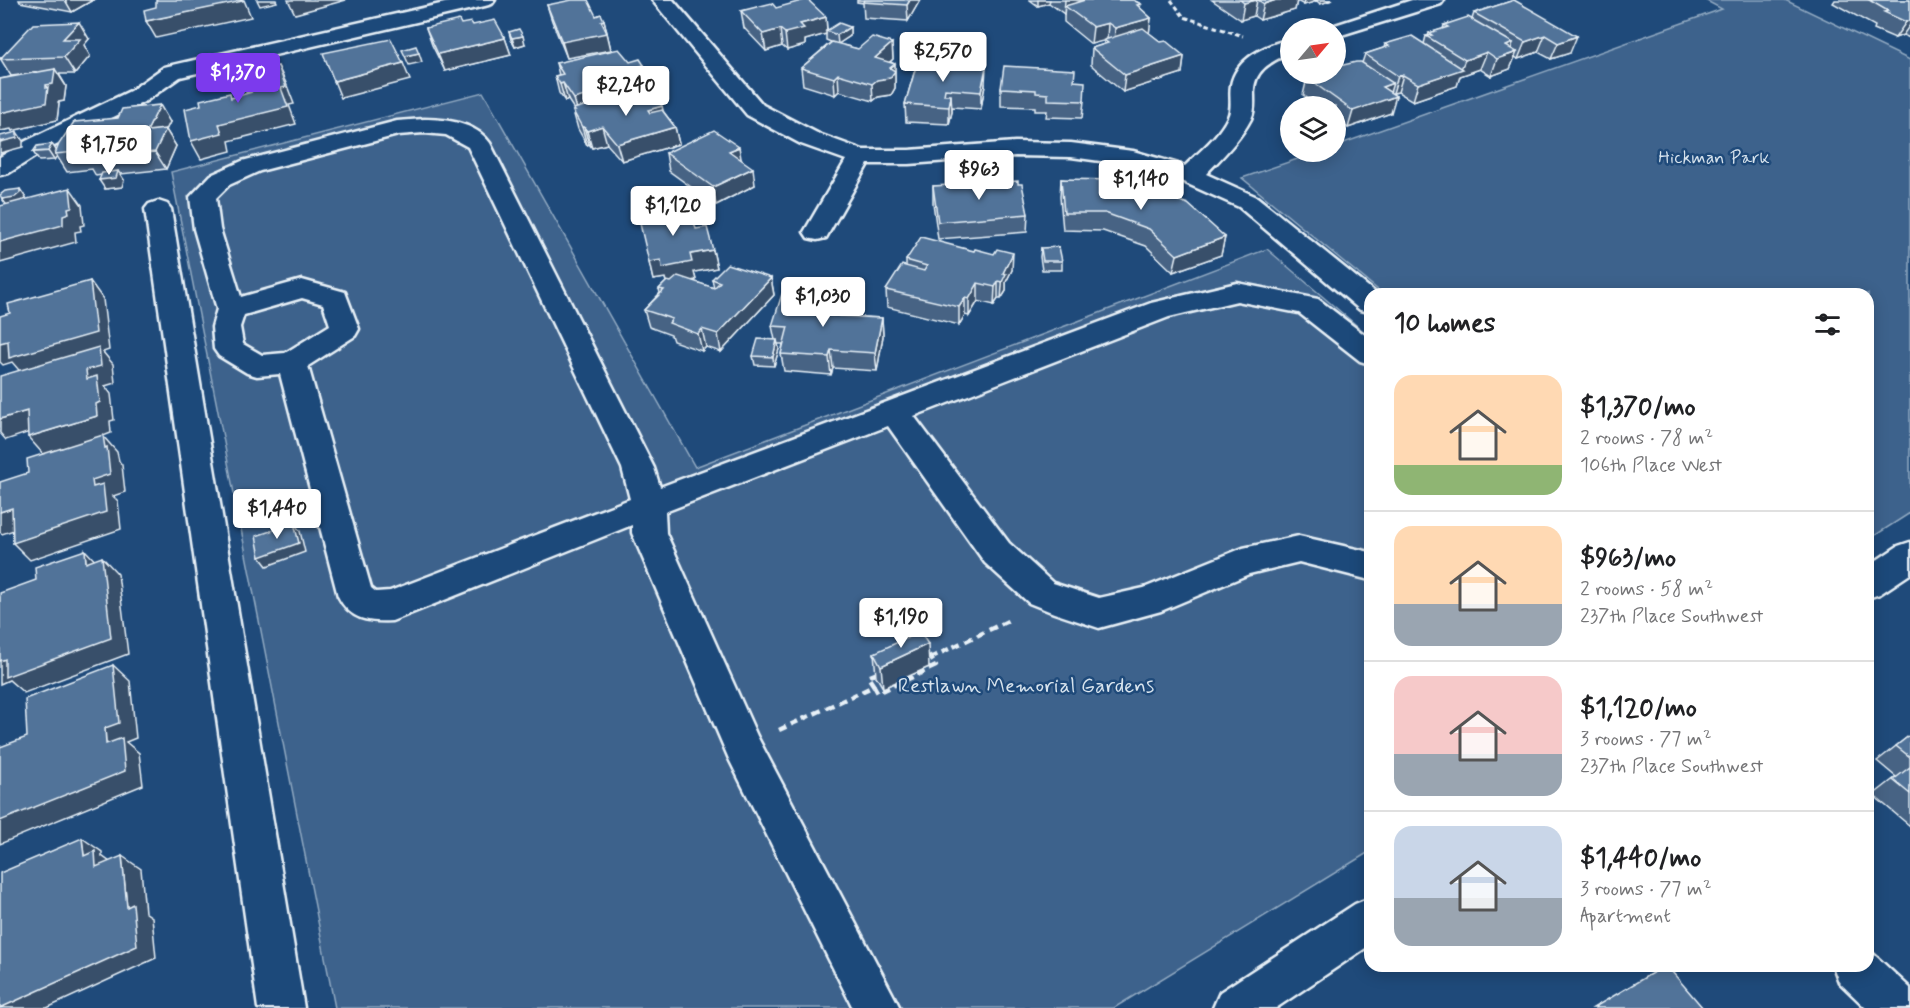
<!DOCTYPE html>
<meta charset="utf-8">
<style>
:root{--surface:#fff;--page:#f6f6f6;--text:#202124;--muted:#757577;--line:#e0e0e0;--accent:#7c3aed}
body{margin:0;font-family:Mynerve,sans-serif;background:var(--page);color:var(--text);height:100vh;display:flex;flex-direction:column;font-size:22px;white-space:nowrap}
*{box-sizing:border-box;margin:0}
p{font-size:20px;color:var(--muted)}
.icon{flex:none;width:33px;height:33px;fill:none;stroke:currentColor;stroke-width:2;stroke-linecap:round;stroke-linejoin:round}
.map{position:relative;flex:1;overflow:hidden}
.details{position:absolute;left:1364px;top:288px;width:510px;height:684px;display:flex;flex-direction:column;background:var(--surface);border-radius:18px;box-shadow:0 3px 15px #0003}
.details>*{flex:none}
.needle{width:39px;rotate:61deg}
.tools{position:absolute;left:1280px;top:18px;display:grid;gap:12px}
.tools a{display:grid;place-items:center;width:66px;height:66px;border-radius:50%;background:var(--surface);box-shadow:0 3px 15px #0003;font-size:30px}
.price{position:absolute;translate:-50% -51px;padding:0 14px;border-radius:6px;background:#fff;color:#222;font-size:20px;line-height:39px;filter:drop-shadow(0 2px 3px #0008)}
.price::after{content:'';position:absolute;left:50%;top:36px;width:18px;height:14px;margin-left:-9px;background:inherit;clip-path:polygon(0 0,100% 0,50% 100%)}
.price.selected{background:var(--accent);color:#fff}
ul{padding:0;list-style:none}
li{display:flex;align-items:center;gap:18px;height:150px;padding:0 30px}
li+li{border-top:2px solid var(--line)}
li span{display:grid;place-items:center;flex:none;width:168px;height:120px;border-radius:18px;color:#555}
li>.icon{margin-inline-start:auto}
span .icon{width:72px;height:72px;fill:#fffc;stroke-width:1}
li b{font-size:26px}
h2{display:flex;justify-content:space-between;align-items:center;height:72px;padding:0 30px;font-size:26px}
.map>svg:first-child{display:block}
.green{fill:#3c628c;stroke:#92aac2;stroke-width:1.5}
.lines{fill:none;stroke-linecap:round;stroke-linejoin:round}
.minor-casing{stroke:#e8f1f8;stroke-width:5}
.path-far1{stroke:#e8f1f8;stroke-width:3;stroke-dasharray:4.5 3;stroke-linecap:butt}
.path{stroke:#e8f1f8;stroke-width:4.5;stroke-dasharray:8 5;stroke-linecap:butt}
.minor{fill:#1f4a7a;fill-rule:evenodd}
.wall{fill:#466384;stroke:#e8f1f8;stroke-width:1.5}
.shaded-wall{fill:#39506b;stroke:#e8f1f8;stroke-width:1.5}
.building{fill:#517399;stroke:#e8f1f8;stroke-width:1.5}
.labels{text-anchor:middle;stroke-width:5;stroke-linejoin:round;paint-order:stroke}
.far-park-label{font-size:18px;fill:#d7e3ed;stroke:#1f4a7a}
.park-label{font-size:21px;fill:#d7e3ed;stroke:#1f4a7a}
</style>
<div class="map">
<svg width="1910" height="1008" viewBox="0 0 1910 1008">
<rect width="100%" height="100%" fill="#1f4a7a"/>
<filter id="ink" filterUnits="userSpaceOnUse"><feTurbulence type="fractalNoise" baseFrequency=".0167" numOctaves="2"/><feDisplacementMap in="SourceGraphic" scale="12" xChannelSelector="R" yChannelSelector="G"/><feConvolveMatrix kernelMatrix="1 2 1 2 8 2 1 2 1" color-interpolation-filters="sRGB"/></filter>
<g filter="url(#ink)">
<g class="green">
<path d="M1705,0H1785L1910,60V513L1868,540V294H1383L1242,178L1318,152H1335V146L1722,9Z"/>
<path d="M483,92L695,467L1267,249L1369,336V852L1114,1008H335L171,172Z"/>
</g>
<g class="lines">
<g class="minor-casing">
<g id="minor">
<path d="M458,0H495L492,4L485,6L180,77L146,101L44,151L9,173L0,175V157L26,141L130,91L164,67Z"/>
<path d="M652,0H673L763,105L819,134L863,150H909L1015,142L1071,143L1133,151L1185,166C1199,152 1219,136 1228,117C1233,107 1229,96 1231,85C1236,58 1266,45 1290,39V53C1270,62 1252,71 1254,96C1254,104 1255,111 1251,119C1240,140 1222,157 1206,174L1257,197L1377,294H1370V312L1360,310L1239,207L1181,181L1130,165L1071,157L1015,156L909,164H868L826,238L817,240L808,238L804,232L846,160L801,144L747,115Z"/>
<path d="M1412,0H1444L1441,4L1335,37V28H1326Z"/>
<path d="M424,119C446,119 476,123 490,143L654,468L660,487L1151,303L1237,283L1318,299L1370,339V364L1360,361L1299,313L1237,301L1169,317L914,416L1009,543L1053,583L1099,598L1144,588L1243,548L1299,536L1370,552V580L1299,562L1249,574L1161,611L1099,628L1054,613L1029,603L985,563L888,426L665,512L666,533L757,736L900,1008H853L729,759L632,533V525L392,621C368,622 350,620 338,596L280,374L257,376L247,373L219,356L214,349L212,327L217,309L194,229L190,197L211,175L242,161L397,121ZM424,133L446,135L468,147L622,468L630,499L390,591L376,592L371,588L308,366L355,336L359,329L345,292L302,280L241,297L220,229L216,198L229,185L260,171L398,135ZM302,298L323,304L330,325L285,353L262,355L243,344L240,327L244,315Z"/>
<path d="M158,201L167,204L171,209L304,1008H258L145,209L149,204Z"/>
<path d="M1910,542V574L1880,594L1868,598V566L1898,546Z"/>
<path d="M1370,898V945L1276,1008H1213L1220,992L1355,904Z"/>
<path d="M1868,949L1910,988V1008H1866L1839,982L1833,966H1868Z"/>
</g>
</g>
<path class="path-far1" d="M1171,0L1184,17L1243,36"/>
<g class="path">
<path d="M930,658L1012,619"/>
<path d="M874,686L868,677L880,672"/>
<path d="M779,730L874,686L878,693L936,666L927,652"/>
</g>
<use href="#minor" class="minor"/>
</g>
<g class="wall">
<path d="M19,0H93L72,12L20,2Z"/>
<path d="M857,0H920L908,21L864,18L863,3L857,2Z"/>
<path d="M1030,0H1133L1141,4L1140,8L1151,18L1149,33L1161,42L1184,56L1182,73L1123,92L1091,65L1092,48L1104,44V40L1091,44L1064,22V14L1049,3L1038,6Z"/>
<path d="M1212,0H1332L1320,4L1317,1L1304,5L1297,1L1295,10L1260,20L1254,16L1241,20Z"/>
<path d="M1514,0L1570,53L1551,59L1538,52L1518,59L1515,57L1510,69L1491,76L1480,69L1460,76L1457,86L1413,101L1398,92L1393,93L1391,113L1348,128L1335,118V106H1319L1303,95L1307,78L1314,76L1315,74H1335L1362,63L1365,54L1384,48L1385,44H1424L1426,36H1428L1429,33L1443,29L1444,25L1472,19L1474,13Z"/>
<path d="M1835,0H1910V38L1903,35L1895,38L1874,29L1875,26L1833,3Z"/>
<path d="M547,5L596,16L604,20L611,50L567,58L552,21Z"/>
<path d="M776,8L826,17L827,30L850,27V36L838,44L858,49L892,43L893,59L890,62L895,64V88L891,95L878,97L873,101L839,91L835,95L803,85L801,68L831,42L826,40V34L805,40V45L787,50L782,46L766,51L744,28L741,11Z"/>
<path d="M461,24L473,25L505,38L511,55L445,71L432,45L426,28Z"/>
<path d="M509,32L525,44L515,47L511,40Z"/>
<path d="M89,39L84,45L90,56L75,74H59L66,86L64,101L58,102L59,104L57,120L12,131L11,129L0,131V79L20,75L11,76L0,58Z"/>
<path d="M630,62L644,65L650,91L663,111L675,127L679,144L622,161L607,144L592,148L589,144L587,145L578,129L573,111L574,109L568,100L565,101L559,93L555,76L559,75L556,63Z"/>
<path d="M917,63L985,84L981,109L952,107V112L949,124L906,122L905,104Z"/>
<path d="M1074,81L1084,101L1082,118L1046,117L1047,111H1035V107L1001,106V88Z"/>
<path d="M170,122L166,130L176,146L166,169L120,174L124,180L122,187L105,189L101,175L96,176L92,169L67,172L57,156L54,160L39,161L33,152L56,151Z"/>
<path d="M666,153L741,159L755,185L716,205L669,171Z"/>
<path d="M1061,179L1164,196L1225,237L1221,255L1173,272L1146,246L1103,231L1063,230L1060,197Z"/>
<path d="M1018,184L1028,214L1027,232L938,239L933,203V186Z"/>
<path d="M696,229L713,250L717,268L694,272L696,280L692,281L714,288L712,279L771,278L774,295L721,352L706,347L702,351L673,341L671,335L649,327L644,310L660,293L659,289L666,282L665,278L653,280L649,262Z"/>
<path d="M1041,248L1062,261V270H1042L1040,257Z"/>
<path d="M906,260L1012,270L1006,282V291L1001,299H998L994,305L978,301L969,316L965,315L959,325L887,307L886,290L906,266Z"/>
<path d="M823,297L824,307L841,308V316L882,318L883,336L877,371L833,368L831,375L784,371L781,354L783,344H778L779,349L774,366L755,365L753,356L775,340L772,326Z"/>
<path d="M874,653L929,667L883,688L876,676Z"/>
<path d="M1910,735V826L1873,795L1896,777L1877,761Z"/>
</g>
<g class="shaded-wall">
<path d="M65,0H93L72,12Z"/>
<path d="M243,0H244L251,17L156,38L146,21Z"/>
<path d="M257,0H276L277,2L260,6Z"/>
<path d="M288,0H346L295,14Z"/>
<path d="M910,0H920L908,21L907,5Z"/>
<path d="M1038,0H1050L1049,3L1038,6Z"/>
<path d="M1065,0H1111L1065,6L1064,15Z"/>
<path d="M1257,0L1254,16L1241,20L1244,3Z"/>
<path d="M1276,0H1297L1295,10L1260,20L1264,4Z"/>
<path d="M1305,0H1317V1L1304,5Z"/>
<path d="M1321,0H1332L1320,4Z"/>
<path d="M826,17L827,31H826V34L805,40V45L787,50L785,33L800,24Z"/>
<path d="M1151,18L1149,35L1114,45L1115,28Z"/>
<path d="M604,20L611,50L567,58L562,42L601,21Z"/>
<path d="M1910,20V25L1903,35L1895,38L1906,22Z"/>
<path d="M79,22L89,39L84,45L90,56L75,74L64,57L63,39Z"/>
<path d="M1108,23L1107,40L1091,44L1093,27Z"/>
<path d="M850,27V36L838,44L837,35Z"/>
<path d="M780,29L782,46L766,51L763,34Z"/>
<path d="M1545,35L1538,52L1518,59L1525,42Z"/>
<path d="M523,36L525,44L515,47L512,38Z"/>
<path d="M1577,36L1570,53L1551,59L1558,43Z"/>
<path d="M505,38L511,55L445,71L438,54Z"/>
<path d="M892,43L893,59L875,75V58Z"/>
<path d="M1513,43L1509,55L1517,52L1510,69L1491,76L1497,59L1506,46Z"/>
<path d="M1487,52L1480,69L1460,76L1457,86L1413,101L1418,84L1461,69L1465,60Z"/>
<path d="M419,53L422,62L409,65L405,56Z"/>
<path d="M1184,56L1182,73L1123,92L1125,75Z"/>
<path d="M403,63L410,80L341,98L334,81Z"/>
<path d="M895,64V88L891,95L878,97L873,101L872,84Z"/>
<path d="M644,65L651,96L579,116L574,99L638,67Z"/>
<path d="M278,66L286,83L294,104L289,105L296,124L229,141L231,151L201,159L191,141L281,88Z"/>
<path d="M986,67L985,84L981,109V92Z"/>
<path d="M55,69L66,86L64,101L58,102L59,104L57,120L12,131L11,129L0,131V111L46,88V85Z"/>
<path d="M838,74L839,91L835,95L834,78Z"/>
<path d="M1403,75L1398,92L1393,93L1398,76Z"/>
<path d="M563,83L568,100L565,101L560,84Z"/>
<path d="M1393,83L1388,99L1396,96L1391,113L1348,128L1353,111L1382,87Z"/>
<path d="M951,95L952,112L949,124V107Z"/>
<path d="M160,105L170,122L166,130L176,146L166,169L155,152L147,131Z"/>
<path d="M662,106L666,123L652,127L648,110Z"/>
<path d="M602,126L607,144L592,148L587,131Z"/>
<path d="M582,127H584L589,144L587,145Z"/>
<path d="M675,127L679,144L622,161L617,144Z"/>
<path d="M17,132L23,141V147L0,153V142Z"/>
<path d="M52,144L58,153L55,154L57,156L54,160L48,151Z"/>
<path d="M739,147L742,164L729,151Z"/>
<path d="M753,168L755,185L716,205L713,187Z"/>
<path d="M118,171L124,180L122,187L105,189L99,180Z"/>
<path d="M70,188L82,205L84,225L80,226L81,231L75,232L76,242L0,263V242L63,215L68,208Z"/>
<path d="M20,189L26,198V202L9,208L2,199Z"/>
<path d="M1225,237L1221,255L1173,272L1177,255Z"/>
<path d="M713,250L717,268L694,272L696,280L667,285L665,278L653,280L649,262Z"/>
<path d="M1013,253L1012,270L1006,282V291L1001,299L1003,273Z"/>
<path d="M771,278L774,295L721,352L718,334Z"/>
<path d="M90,281L103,299L109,350L103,352L113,364L115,383L105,386L111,394L114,420L110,421L111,433L103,436L117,452L119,461L122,465L125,492L113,496L118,501L121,529L30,560L13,543L44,455L28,437L97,416L24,376L12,362L3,365L0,362V343Z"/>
<path d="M998,281V299L994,305L995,287Z"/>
<path d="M978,283V301L969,316V299Z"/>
<path d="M965,298V315L959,325V307Z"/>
<path d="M882,318L883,336L877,371L875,353Z"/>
<path d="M702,329L706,347L702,351L698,334Z"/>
<path d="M777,340L779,349L774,366L773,357Z"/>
<path d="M831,350L833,368L831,375L829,357Z"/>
<path d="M27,411L42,428L6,440L0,433V419Z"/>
<path d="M12,508L29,525L2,534L0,532V512Z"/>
<path d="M294,523L300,531L305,552L267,566L260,557Z"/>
<path d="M85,550L101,567L86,563Z"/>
<path d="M102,557L118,574L128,654L24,693L9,680L0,684V661Z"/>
<path d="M928,644L929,667L883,688L881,666Z"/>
<path d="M113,665L130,681L136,738L126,742L139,753L143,785L0,844V821L106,744L105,728Z"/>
<path d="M82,838L102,852V856L114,865L96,867L84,856Z"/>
<path d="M122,856L141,869L145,912L152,917L156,958L47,1008H0L127,907Z"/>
</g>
<g class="building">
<path d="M156,0H243V1L146,21L144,10L156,7Z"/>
<path d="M572,0H588L596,16L601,14L604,20L601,21L607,33L562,42L547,5Z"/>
<path d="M805,0H808L826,17L800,24L804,28L785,33L780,29L763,34L741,11L772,3L776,8Z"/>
<path d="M864,0H910L907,5L863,2Z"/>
<path d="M1085,0H1133L1141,4L1137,5L1151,18L1115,28L1108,23L1093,27L1065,6Z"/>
<path d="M1240,0H1256L1244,3Z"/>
<path d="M1258,0H1276L1264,4Z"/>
<path d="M1514,0L1577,36L1558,43L1545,35L1525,42L1474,13Z"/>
<path d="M1869,0H1910V20L1906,22L1884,12L1888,11Z"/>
<path d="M1468,17L1513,43L1506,46L1517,52L1497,59L1487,52L1465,60L1426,36L1432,35L1429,33L1448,27L1444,25Z"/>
<path d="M459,20L461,24L471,22L473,25L495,20L505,38L438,54L426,28Z"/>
<path d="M79,22L63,39H80L64,57L0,59L33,24Z"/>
<path d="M839,23L850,27L837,35L826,31Z"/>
<path d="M1143,28L1161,42L1166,41L1184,56L1125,75L1092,48L1108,43L1104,40Z"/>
<path d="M519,29L523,36L512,38L509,32Z"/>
<path d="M1412,36L1463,69L1418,84L1403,75L1398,76L1365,54L1389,46L1385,44Z"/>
<path d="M872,37L892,43L875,58L895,64L890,68L895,71L890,78L877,80L872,84L838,74L834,78L801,68L832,42L858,49Z"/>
<path d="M391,39L403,63L334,81L323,53Z"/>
<path d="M416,46L419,53L405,56L402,50Z"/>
<path d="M619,49L630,62L640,59L644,65L638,67L648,79L574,99L563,83L560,84L555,76L563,74L556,63Z"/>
<path d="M1356,62H1361L1393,83L1382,87L1396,96L1353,111L1307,78L1319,74H1318H1335V67Z"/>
<path d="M917,63L986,67L981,92L945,89L944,95H951L949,107L905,104Z"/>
<path d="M278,66L286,87L281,88L288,107L219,124L222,133L191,141L185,109L201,105L200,100L230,93L231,98L252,92H246L241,75Z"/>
<path d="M1004,66L1075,70L1074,81L1085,82L1084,101L1048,100V94L1036,93V90L1001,88Z"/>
<path d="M55,69L53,84L46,85V88L48,87L46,103L0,113V79Z"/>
<path d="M649,89L662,106L648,110L650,113L662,110L675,127L617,144L602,126L587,131L584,127H582L573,111H575L573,109L588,105L606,103Z"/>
<path d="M160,105L147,131L166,129L155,152L85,158L88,151L55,154L59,144L74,122L118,118L122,109Z"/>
<path d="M714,130L739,147L729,151L753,168L713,187L666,153Z"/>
<path d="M17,132V138L0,142V136Z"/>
<path d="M52,144L48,151L33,152L37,146Z"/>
<path d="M118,171L116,178L99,180L102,173Z"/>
<path d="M1061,179L1116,180L1164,193L1162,195L1188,204L1225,237L1177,255L1149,229L1105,213H1064Z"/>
<path d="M1018,181V184H1022L1028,214L938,222L933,186Z"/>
<path d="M70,188L72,207L68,208L69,213L63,215V225L0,242V206Z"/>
<path d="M20,189V193L15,197L2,199L0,195L5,191Z"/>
<path d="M689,206L696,229L707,227L713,250L690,254L692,262L662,268L661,260L649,262L638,215Z"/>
<path d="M921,237L974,251L975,249L994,254L997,249L1013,253L1003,273L1006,274L1002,282L998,281L995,287L978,283L969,299L965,298L959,307L886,290L902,265L924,271L927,266L906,260Z"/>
<path d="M1059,247L1062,261H1043L1041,248Z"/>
<path d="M727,264L771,278L718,334L702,329L698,334L669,323L672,319L644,310L664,290L659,289L667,281L671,282L678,276L714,288L720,282L712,279Z"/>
<path d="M90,281L96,333L9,358L8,341L0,343V316L10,313L8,304Z"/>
<path d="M782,294L823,297L820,306L841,308L839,316L882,318L875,353L831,350L829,357L781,354L788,327L772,326Z"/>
<path d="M758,339L777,340L773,357L753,356Z"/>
<path d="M99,347L101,366L86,370L87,379L97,376L100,402L96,404L97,416L28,437L27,411L0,419V376Z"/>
<path d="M103,435L105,448L107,447L110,474L92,480L93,487L103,484L106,512L13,543L12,508L0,512V482L28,473L27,459Z"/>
<path d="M294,523L299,543L260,557L256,536Z"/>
<path d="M85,550L86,563L102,557L111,638L5,677V659L0,661V593L36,580L35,567Z"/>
<path d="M920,632L928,644L881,666L874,653Z"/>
<path d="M113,665L119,723L105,728L106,744L122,738L125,771L0,821V747L27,737L25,699Z"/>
<path d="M1910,735V757L1896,746Z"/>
<path d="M1910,767V794L1893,780Z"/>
<path d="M82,838L84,856L95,851L96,867L122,856L127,907L133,904L137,946L0,1008V873Z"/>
<path d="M1664,966H1667L1703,1008H1593Z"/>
</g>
</g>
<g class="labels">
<g class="far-park-label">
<text x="1714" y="163">Hickman Park</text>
</g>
<g class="park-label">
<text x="1026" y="692">Restlawn Memorial Gardens</text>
</g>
</g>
</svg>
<div class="tools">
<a><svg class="needle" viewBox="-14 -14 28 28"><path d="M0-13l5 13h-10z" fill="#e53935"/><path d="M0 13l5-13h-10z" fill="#757577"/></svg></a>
<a><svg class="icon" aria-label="layers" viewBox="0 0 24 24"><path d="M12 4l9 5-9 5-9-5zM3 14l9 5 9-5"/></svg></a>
</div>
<b class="price" style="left:943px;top:83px">$2,570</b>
<b class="price selected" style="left:238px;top:104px">$1,370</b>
<b class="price" style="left:626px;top:117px">$2,240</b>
<b class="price" style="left:109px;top:176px">$1,750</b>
<b class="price" style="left:979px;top:201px">$963</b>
<b class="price" style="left:1141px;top:211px">$1,140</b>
<b class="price" style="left:673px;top:237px">$1,120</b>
<b class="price" style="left:823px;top:328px">$1,030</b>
<b class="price" style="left:277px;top:540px">$1,440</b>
<b class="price" style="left:901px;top:649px">$1,190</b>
<section class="details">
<h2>10 homes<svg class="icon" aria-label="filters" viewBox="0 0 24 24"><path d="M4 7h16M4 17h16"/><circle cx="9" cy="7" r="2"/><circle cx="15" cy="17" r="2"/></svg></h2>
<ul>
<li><span style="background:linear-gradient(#ffd9b3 75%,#8fb573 0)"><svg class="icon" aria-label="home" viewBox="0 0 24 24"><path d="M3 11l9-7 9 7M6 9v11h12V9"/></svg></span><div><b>$1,370/mo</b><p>2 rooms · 78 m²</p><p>106th Place West</p></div></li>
<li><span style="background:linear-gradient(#ffd9b3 65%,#9aa5b1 0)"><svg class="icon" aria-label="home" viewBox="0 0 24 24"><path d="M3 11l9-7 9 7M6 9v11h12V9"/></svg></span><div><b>$963/mo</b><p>2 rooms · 58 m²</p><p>237th Place Southwest</p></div></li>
<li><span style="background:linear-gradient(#f6c9c9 65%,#9aa5b1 0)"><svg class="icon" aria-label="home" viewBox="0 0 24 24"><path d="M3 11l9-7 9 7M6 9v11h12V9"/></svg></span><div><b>$1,120/mo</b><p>3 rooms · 77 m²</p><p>237th Place Southwest</p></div></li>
<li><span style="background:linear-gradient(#c9d6e8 60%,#9aa5b1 0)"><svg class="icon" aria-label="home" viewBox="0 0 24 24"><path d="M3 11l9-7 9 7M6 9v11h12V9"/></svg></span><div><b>$1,440/mo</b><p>3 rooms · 77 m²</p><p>Apartment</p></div></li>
</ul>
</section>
</div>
